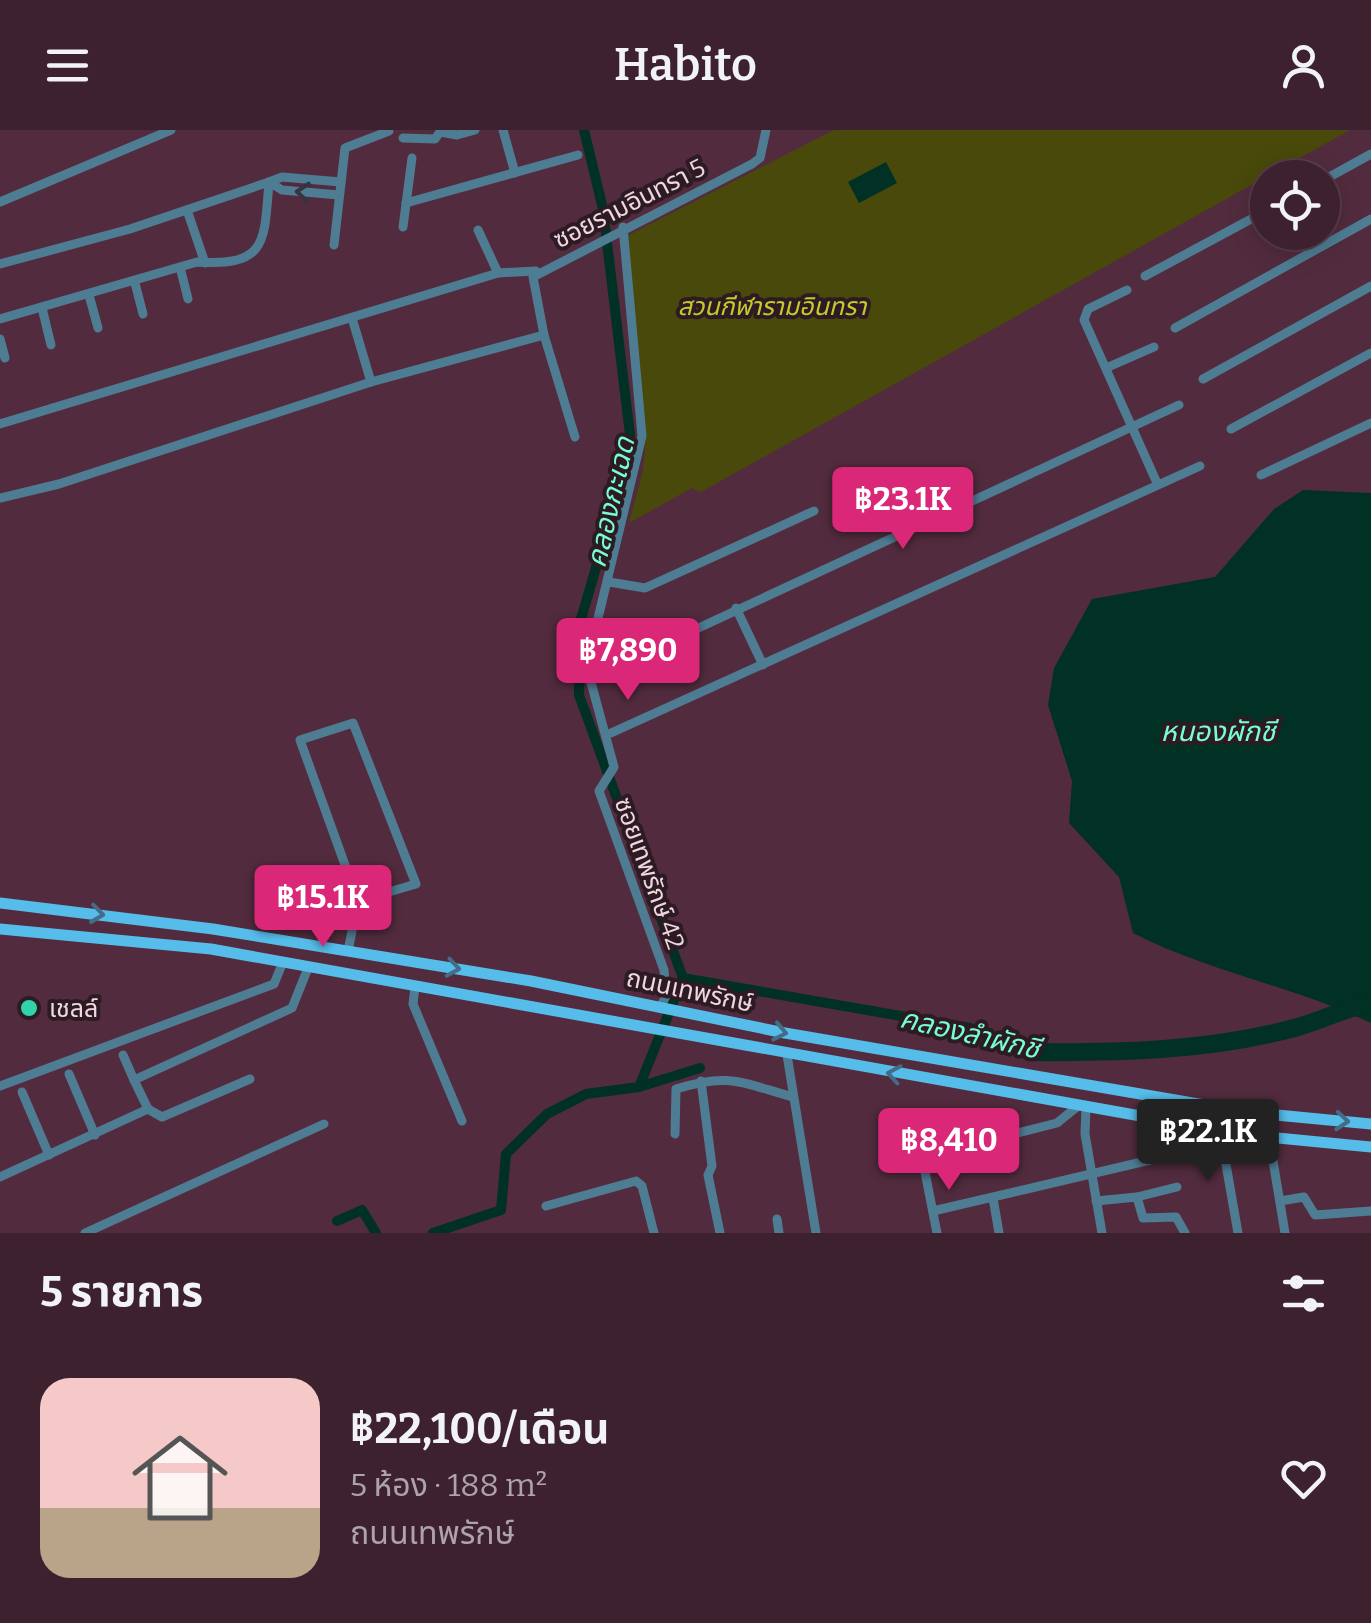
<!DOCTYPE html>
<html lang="th">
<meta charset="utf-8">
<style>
:root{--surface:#3e212e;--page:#492e3a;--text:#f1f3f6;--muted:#ada3aa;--line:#573e4a;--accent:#db2777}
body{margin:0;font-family:Bitter,"Noto Sans Thai",serif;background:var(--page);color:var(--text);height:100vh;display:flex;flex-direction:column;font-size:38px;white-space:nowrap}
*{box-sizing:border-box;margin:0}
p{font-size:32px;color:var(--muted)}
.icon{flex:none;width:55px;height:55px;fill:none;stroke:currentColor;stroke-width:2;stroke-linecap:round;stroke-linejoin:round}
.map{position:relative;height:1103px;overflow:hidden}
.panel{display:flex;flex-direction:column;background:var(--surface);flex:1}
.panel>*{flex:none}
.fabs{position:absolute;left:1250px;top:30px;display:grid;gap:20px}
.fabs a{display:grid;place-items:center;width:90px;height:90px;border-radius:50%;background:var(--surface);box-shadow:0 5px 25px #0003,0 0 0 2px var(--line);font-size:50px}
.price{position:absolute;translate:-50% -85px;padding:0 22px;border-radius:10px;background:var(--accent);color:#fff;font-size:32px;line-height:65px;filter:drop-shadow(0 2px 5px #0008)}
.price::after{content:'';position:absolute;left:50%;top:60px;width:30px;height:22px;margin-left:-15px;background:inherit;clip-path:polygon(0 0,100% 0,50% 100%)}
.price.selected{background:#222;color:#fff}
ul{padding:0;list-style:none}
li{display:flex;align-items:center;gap:30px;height:250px;padding:0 40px}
li span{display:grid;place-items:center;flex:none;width:280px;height:200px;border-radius:30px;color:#555}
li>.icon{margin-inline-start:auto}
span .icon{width:120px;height:120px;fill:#fffc;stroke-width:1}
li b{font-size:42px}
h2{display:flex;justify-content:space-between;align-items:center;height:120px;padding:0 40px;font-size:42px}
header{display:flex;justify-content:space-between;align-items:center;height:130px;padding:0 40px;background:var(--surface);font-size:45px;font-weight:600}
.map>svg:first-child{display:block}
.green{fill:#49490b}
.water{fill:#013125}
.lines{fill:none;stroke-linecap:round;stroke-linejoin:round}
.canal{stroke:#013125;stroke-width:10}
.river{stroke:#013125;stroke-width:18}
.minor{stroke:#4e7d93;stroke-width:9}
.major{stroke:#56bdeb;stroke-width:11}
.oneway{stroke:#35343f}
.oneway2{stroke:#426c87}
.poi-dot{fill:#30d4aa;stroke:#2d1b23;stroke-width:4}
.labels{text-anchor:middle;stroke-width:8;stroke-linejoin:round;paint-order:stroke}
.street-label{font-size:25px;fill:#efd6e0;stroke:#2d1b23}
.park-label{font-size:25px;font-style:italic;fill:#c7c92a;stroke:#2d1b23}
.poi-label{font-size:25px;fill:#efd6e0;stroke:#2d1b23;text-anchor:start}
.water-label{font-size:28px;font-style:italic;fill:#77fdd3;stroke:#2d1b23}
</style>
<header><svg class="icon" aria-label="menu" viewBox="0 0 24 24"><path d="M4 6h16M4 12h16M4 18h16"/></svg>Habito<svg class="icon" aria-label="person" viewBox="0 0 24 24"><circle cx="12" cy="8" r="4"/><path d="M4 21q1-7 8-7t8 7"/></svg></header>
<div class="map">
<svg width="1371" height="1103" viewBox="0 0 1371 1103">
<rect width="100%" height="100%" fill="#522c3e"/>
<path class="green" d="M834,0H1350L701,362L692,358L629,393L643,340L646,306L627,106Z"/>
<g class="water">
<path d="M886,32L897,53L859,73L848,52Z"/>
<path d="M1303,360L1371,363V893C1293,856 1209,842 1133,803L1119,747L1069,693L1072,651L1048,575L1054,538L1092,469L1215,447L1274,379Z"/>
</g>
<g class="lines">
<g class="canal">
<path d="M584,0L603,79L630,305L624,342L581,489L579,565L683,848"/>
<path d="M639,957L683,848L970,898L1029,922"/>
<path d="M337,1091L362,1080L376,1103"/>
<path d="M433,1103L501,1080L506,1024L547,984L586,964L639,957L700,938"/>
</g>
<path class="river" d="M1029,922C1118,923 1210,921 1298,897C1323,890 1345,878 1371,873"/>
<g class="minor">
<path d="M503,0L515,43"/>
<path d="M403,8L435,9L440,2L457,5L475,0"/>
<path d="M1322,51L1371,24"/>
<path d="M269,52L282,60L339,65"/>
<path d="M269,52L282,47L341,52"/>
<path d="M0,72L171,0"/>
<path d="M406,73L578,25"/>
<path d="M187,80L205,133"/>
<path d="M403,97L412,28"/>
<path d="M623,97L642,306L593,509L589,545L614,637L599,661L664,840L666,866L661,876"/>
<path d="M478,100L498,143"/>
<path d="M334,115L345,18L389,1"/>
<path d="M0,134L130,99L269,52C264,111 268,137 197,132L0,189"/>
<path d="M180,137L188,169"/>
<path d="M1145,146L1268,80"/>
<path d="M135,153L143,184"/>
<path d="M1127,160L1088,179L1084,190L1157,353"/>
<path d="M89,165L98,198"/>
<path d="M42,178L51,215"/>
<path d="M352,188L371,252"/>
<path d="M1175,198L1371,89"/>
<path d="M0,209L5,228"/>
<path d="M1106,238L1154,217"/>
<path d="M1203,249L1371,156"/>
<path d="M0,294L498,143L536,141"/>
<path d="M1231,299L1371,223"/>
<path d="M575,307L544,205L533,147L752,34L760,28L766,0"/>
<path d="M1261,345L1371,293"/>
<path d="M0,368L59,354L371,252L544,205"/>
<path d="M609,452L645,458L814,381"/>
<path d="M736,478L763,535"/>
<path d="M589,545L608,540L1179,275"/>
<path d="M611,603L1200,336"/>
<path d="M348,821L358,771L300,610L353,593L416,754L358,771"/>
<path d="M415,857L413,874L462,991"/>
<path d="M123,925L134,950"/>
<path d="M787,925L816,1103"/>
<path d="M69,944L95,1005"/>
<path d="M701,951L712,1036L708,1045L720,1103"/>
<path d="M0,956L274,854L283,832"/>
<path d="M22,962L49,1025"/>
<path d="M1086,977L1085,1004L1102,1103"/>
<path d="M148,979L162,987L250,949"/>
<path d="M921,991L923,1032L937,1103"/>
<path d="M1220,1000L1238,1103"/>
<path d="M675,1004L676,959C730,942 742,953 793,967"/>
<path d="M1269,1007L1285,1103"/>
<path d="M923,1027L1057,993L1078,976"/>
<path d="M0,1047L148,979L134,950L292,878L308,838"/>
<path d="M1137,1067L1177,1057"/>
<path d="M993,1068L999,1103"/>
<path d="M1096,1071L1137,1067L1143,1088L1176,1087L1185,1103"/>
<path d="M1280,1071L1304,1067L1315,1085L1371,1081"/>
<path d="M546,1076L636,1051L642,1056L654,1103"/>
<path d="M933,1081L1163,1027"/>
<path d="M777,1089L779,1103"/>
<path d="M85,1103L324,994"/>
</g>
<g class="major">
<path d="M0,773L213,799L531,851L785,903L1245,982L1371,994"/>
<path d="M0,799L211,819L1246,1005L1371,1017"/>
</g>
</g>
<defs><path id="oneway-chevron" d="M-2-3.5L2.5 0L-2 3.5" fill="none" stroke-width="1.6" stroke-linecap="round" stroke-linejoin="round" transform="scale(2.5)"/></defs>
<use class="oneway" href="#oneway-chevron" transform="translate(303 62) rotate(-175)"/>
<g class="oneway2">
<use href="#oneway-chevron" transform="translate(97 784) rotate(7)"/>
<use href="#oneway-chevron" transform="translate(453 838) rotate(9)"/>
<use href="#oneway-chevron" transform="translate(780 902) rotate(12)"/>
<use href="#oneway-chevron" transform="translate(894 944) rotate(-170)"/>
<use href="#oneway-chevron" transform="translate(1342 991) rotate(5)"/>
</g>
<circle class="poi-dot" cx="29" cy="878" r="10"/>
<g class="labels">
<g class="street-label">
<text transform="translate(629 73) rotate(-27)" y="9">ซอยรามอินทรา 5</text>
<text transform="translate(650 743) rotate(70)" y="9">ซอยเทพรักษ์ 42</text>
<text transform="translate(690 860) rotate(12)" y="9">ถนนเทพรักษ์</text>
</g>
<g class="park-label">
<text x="772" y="185">สวนกีฬารามอินทรา</text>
</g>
<g class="poi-label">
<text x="49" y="887">เชลล์</text>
</g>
<g class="water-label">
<text transform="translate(610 372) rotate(-77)" y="10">คลองกะเฉด</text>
<text x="1218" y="611">หนองผักชี</text>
<text transform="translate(970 903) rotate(13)" y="10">คลองลำผักชี</text>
</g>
</g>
</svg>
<div class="fabs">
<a><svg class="icon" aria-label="locate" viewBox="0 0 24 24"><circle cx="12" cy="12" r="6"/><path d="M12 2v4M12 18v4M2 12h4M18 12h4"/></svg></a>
</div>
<b class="price" style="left:903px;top:422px">฿23.1K</b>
<b class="price" style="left:628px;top:573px">฿7,890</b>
<b class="price" style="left:323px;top:820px">฿15.1K</b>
<b class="price selected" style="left:1208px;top:1054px">฿22.1K</b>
<b class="price" style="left:949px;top:1063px">฿8,410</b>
</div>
<section class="panel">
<h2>5 รายการ<svg class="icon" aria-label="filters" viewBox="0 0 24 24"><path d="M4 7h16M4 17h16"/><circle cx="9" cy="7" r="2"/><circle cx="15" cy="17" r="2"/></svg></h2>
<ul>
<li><span style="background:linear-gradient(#f6c9c9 65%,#b9a48a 0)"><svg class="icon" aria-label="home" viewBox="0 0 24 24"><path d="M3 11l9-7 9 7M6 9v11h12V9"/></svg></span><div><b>฿22,100/เดือน</b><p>5 ห้อง · 188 m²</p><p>ถนนเทพรักษ์</p></div><svg class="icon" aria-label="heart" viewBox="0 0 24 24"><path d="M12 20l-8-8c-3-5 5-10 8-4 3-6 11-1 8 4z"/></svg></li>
</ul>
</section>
